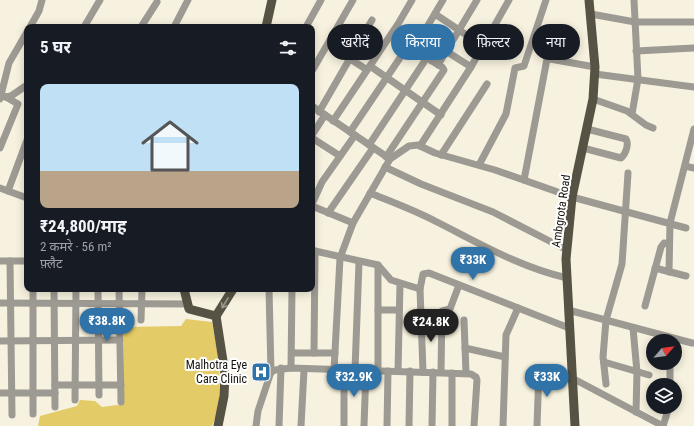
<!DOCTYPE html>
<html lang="hi">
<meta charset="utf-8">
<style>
:root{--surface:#171b24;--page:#20242c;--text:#f1f3f6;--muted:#9ea1a6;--accent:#3073a9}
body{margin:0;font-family:"Roboto Condensed","Noto Sans Devanagari",sans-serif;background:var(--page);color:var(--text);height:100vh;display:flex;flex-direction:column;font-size:15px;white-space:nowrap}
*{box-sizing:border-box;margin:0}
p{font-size:13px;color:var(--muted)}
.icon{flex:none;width:22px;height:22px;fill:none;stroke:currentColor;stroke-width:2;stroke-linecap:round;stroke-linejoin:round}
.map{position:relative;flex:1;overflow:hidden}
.panel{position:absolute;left:24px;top:24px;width:291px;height:268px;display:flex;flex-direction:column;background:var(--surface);border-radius:8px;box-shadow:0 2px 10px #0003}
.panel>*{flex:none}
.hud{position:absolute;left:327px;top:24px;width:307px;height:36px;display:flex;gap:8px}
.needle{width:26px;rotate:62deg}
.controls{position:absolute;left:646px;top:334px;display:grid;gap:8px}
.controls a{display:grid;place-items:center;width:36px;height:36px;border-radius:50%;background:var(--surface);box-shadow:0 2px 10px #0003;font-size:20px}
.price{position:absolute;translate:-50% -34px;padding:0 9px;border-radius:14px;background:var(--accent);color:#fff;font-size:13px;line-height:26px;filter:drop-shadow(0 1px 2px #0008)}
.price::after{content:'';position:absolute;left:50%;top:24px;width:12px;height:9px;margin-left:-6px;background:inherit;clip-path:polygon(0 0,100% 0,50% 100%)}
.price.selected{background:#222;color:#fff}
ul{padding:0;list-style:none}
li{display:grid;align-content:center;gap:8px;height:212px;padding:0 16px}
li span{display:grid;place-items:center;height:124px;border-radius:8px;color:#555}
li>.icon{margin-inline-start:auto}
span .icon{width:72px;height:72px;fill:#fffc;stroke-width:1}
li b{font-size:17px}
h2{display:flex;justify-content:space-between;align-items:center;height:48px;padding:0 16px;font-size:17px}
.pill{padding:0 14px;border-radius:18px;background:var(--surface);box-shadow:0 2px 10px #0003;font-size:14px;line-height:36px}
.pill.selected{background:var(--accent);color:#fff}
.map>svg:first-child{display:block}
.green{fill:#e3cb67}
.building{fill:#8e7b2c;filter:url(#shadow)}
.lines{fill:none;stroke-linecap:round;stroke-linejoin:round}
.minor{stroke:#9c9a92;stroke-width:7}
.major{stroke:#565345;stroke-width:9}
.oneway{stroke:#9a988f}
.labels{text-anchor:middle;stroke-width:4;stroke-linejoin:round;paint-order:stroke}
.street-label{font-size:12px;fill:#14120c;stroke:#fff}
.poi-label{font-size:12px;fill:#14120c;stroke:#fff;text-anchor:end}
</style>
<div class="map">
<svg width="694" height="426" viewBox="0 0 694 426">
<defs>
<filter id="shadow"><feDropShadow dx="-2" dy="2" stdDeviation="0" flood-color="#0004"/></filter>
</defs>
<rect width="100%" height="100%" fill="#f7f2df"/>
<path class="green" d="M186,319L212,322C218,353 226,397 212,426H38L40,416L77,406L80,400L95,401L102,407L124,404V327L181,326Z"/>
<path class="building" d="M259,365L267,366L264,380L256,378Z"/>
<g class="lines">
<g class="minor">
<path d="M435,14L483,46"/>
<path d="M591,14L635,22H694"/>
<path d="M30,27L39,11L42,0"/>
<path d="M84,27L100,0"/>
<path d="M141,27L157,2"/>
<path d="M174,27L188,0"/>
<path d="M306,27L321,0"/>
<path d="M446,51L471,67"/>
<path d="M636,51L694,48"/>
<path d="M349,58L367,70"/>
<path d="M438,65L477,0"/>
<path d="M370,66L441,115"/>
<path d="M312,71L353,0"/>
<path d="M595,74L694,87"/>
<path d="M5,97L11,96L27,85"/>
<path d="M0,99L9,63L27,32"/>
<path d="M593,99L627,111L646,125L653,128"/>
<path d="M312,106L390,159"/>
<path d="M319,112L372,20"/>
<path d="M632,114L638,79L634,0"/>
<path d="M333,121L398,24L412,0"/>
<path d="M350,132L410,43L412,42L418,44"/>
<path d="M312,135L325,115"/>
<path d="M312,138L340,156"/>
<path d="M369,145L424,62L425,57L418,47V42L443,0"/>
<path d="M420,146L471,67L509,0"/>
<path d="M0,148L18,104L6,97"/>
<path d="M583,148L621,158C626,154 629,144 626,139L587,129"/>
<path d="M441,155L487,84"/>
<path d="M386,157L444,70L442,67L425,57"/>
<path d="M479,165L506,114L515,68L524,66L546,0"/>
<path d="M685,166L694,168"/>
<path d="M385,167L421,184L493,212L567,250"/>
<path d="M524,180L547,59H550L595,67"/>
<path d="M0,188L27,198"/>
<path d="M8,191L27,140"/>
<path d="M370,193C392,202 414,210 435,221C479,243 519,267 567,278"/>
<path d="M312,204L322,182L355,135"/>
<path d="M312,206L353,223"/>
<path d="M328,213L373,148"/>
<path d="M312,250L315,251L314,353"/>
<path d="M315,251L378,265L391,280L420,289L423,274L429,273L569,328"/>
<path d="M0,261H27"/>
<path d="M10,261L12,415"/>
<path d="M378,265V370"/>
<path d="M655,268L686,276"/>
<path d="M669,272L670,223L694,129"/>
<path d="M33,289V414"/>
<path d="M54,289L55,407"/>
<path d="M98,289L99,395"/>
<path d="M119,289L121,402"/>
<path d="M269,289L271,372"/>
<path d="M420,289L423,372"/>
<path d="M0,303L187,304"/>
<path d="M645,306L661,247L664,243L669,244"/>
<path d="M378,310H399"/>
<path d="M568,310L692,343"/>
<path d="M141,320L142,289"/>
<path d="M464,320L466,373"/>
<path d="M633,328L637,372L636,412"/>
<path d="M0,341L120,340"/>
<path d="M465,348L505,357"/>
<path d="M292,353H335"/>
<path d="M604,362L649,375"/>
<path d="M670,363V385"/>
<path d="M291,368L292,289"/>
<path d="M334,370L340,258L353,223L390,159L409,146L418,145L435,153L495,170L572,197L686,228"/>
<path d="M355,370L359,262"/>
<path d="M398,371L400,284"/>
<path d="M441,372L442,311L450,309L459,285"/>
<path d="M572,378L663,426"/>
<path d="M606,384L603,357L606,320L622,264L628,173"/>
<path d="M55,385H121"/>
<path d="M0,393H55"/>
<path d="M75,400L76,289"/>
<path d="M256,426L258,411L271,372L275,370L291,368L471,374L476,377L477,380L474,426"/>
<path d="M279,426L281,368"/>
<path d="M301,426L304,370"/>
<path d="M344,426V370"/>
<path d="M364,426L366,370"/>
<path d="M387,426L388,371"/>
<path d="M409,426L410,371"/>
<path d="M432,426L433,372"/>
<path d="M452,426V373"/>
<path d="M503,426L506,335L518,308"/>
<path d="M537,426L539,369"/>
<path d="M663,426L669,407"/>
</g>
<g class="major">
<path d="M266,27L272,0"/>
<path d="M184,289L189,309L216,316"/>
<path d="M216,316L225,374L224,396L218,426"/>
<path d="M216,316L233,289"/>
<path d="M575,426L566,259L572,197L593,99L595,67L589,0"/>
</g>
</g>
<defs><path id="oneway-shaft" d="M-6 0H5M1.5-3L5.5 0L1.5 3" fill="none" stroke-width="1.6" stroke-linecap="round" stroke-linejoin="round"/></defs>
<use class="oneway" href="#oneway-shaft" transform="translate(225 303) rotate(121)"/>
<defs>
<g id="hospital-square" transform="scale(1)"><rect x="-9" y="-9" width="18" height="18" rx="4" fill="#3073a9" stroke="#fff"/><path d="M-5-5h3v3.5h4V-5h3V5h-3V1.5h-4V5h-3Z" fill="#fff"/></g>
</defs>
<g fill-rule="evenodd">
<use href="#hospital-square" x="261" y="372"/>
</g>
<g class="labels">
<g class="street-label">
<text transform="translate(561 211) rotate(-82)" y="4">Ambgrota Road</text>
</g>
<g class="poi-label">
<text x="247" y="369">Malhotra Eye<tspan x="247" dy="14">Care Clinic</tspan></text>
</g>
</g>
</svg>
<div class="controls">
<a><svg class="needle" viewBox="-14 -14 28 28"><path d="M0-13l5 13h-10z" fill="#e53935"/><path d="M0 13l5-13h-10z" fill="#9ea1a6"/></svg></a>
<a><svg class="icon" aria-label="layers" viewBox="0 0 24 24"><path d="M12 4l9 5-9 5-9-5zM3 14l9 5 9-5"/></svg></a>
</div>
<b class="price" style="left:473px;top:281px">₹33K</b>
<b class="price" style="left:107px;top:342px">₹38.8K</b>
<b class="price selected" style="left:431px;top:343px">₹24.8K</b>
<b class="price" style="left:354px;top:398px">₹32.9K</b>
<b class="price" style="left:547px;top:398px">₹33K</b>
<div class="hud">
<a class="pill">खरीदें</a>
<a class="pill selected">किराया</a>
<a class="pill">फ़िल्टर</a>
<a class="pill">नया</a>
</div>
<section class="panel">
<h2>5 घर<svg class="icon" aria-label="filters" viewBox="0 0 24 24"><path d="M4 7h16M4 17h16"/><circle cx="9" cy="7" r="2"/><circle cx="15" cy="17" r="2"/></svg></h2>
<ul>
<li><span style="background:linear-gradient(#bfe0f5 70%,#b9a48a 0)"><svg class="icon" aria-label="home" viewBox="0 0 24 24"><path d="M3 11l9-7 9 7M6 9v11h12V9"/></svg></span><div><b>₹24,800/माह</b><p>2 कमरे · 56 m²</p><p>फ़्लैट</p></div></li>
</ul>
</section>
</div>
